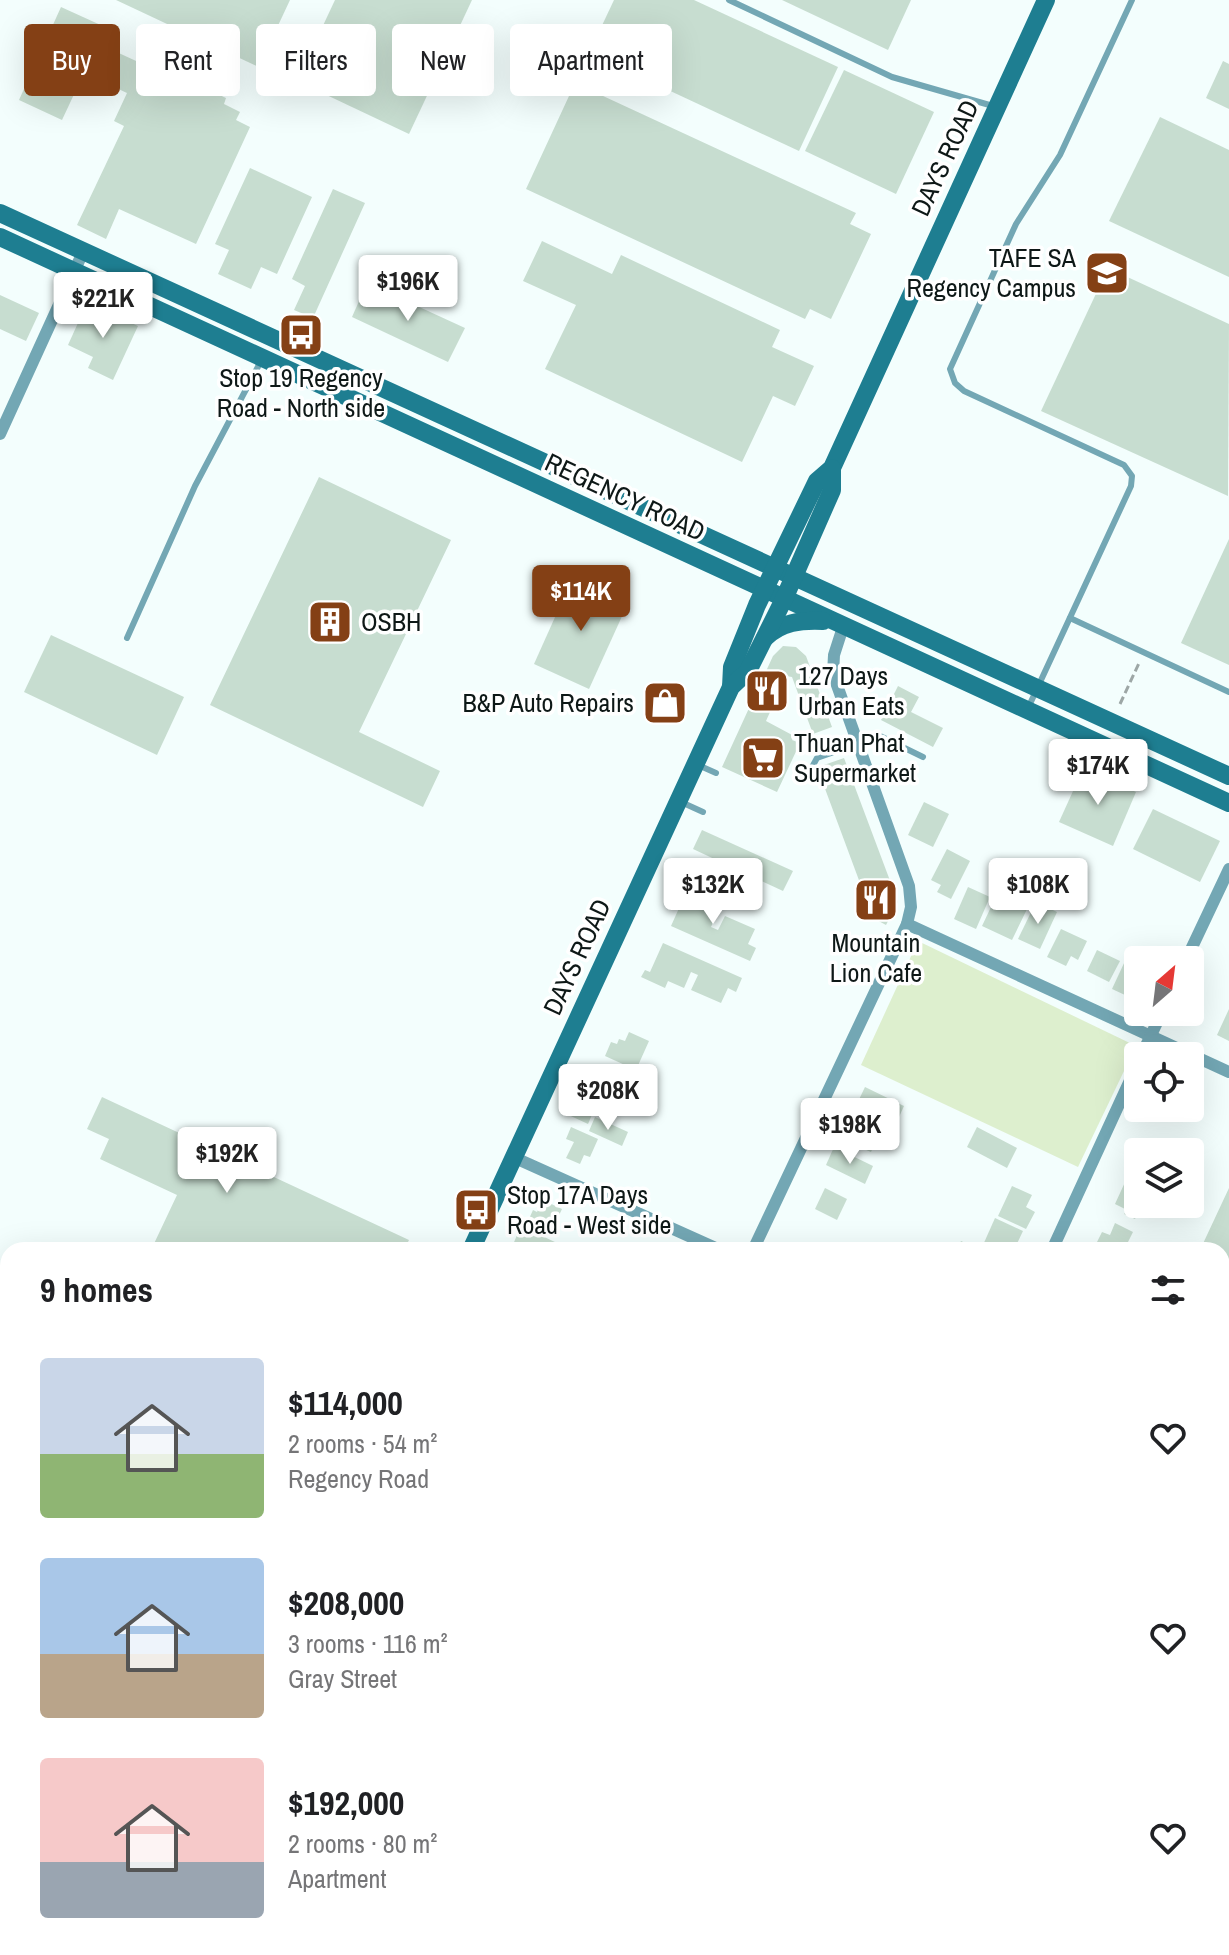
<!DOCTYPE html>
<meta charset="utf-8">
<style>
:root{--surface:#fff;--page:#f2f2f2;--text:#202124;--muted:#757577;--accent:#844015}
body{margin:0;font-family:"Archivo Narrow",sans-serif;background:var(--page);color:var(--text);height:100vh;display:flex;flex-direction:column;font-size:30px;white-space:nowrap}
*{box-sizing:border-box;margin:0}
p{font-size:26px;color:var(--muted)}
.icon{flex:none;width:44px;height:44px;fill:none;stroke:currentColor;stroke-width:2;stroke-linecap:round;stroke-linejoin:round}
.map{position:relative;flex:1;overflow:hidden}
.panel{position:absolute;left:0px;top:1242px;width:1230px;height:714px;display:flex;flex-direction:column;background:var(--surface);border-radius:24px 24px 0 0;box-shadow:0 8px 32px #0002}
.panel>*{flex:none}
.banner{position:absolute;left:24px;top:24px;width:800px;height:72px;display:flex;gap:16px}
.needle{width:52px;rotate:28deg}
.fabs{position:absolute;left:1124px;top:946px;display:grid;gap:16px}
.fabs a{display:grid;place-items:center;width:80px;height:80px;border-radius:8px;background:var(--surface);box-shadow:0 8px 32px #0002;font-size:40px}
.price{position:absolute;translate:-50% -68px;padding:0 18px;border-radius:8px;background:#fff;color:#222;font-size:26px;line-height:52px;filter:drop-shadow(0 2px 4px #0008)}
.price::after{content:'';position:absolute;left:50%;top:48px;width:24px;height:18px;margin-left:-12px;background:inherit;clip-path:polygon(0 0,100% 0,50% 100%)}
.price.active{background:var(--accent);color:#fff}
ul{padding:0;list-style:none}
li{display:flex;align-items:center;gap:24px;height:200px;padding:0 40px}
li span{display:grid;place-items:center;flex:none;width:224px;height:160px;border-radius:8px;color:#555}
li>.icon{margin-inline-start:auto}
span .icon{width:96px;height:96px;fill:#fffc;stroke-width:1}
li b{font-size:34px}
h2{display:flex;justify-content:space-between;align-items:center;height:96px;padding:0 40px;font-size:34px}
.pill{padding:0 28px;border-radius:8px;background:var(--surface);box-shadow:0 8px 32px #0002;font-size:28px;line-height:72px}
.pill.active{background:var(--accent);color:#fff}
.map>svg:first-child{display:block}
.green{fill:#ddefce}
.building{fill:#c7ddd0}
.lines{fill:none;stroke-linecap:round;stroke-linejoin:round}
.path{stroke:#9da7a6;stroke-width:3;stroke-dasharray:8 4;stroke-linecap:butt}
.lane{stroke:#73a7b4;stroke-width:6}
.street{stroke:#73a7b4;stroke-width:12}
.secondary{stroke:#1e7e91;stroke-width:18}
.labels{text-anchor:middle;stroke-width:7;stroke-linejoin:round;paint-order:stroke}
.street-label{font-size:26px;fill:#0e1817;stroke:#fff}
.poi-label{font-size:26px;fill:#0e1817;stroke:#fff;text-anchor:start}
</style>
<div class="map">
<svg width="1229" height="1955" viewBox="0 0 1229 1955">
<rect width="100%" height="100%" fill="#f3fefd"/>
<g class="green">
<path d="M918,941L1136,1046L1078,1167L861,1065Z"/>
<path d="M451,1948H651L666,1955H448Z"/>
</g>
<g class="building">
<path d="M116,0H290L275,32L299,43L282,78Z"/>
<path d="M335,0H472L409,134L297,81Z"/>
<path d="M614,0H694L838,67L799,151L589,53Z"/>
<path d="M782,0H911L888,50Z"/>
<path d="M61,7L105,27L97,43L210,95L211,91L226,98L224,104L240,112L236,120L250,127L196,244L119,209L106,239L77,225L124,126L114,121L127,93L84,73L62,120L19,100Z"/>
<path d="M1223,61L1229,64V109L1206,98Z"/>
<path d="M844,70L934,112L896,194L805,151Z"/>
<path d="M575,83L856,213L850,224L871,234L831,319L810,309L805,319L526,189Z"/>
<path d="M1160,117L1229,150V277L1109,221Z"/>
<path d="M250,168L312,197L277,274L261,267L251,289L218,274L229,250L215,244Z"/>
<path d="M333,189L365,203L313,318L294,310L305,286L292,279Z"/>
<path d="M542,241L612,274L621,255L780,330L772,347L814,366L795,406L773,396L742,462L545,369L576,305L523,281Z"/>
<path d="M1108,268L1229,324L1228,496L1041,411Z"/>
<path d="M367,283L465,328L448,362L352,317Z"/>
<path d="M0,295L39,313L26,341L0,329Z"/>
<path d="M87,303L138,326L113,380L88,368L93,357L68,345Z"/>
<path d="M319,477L451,540L359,732L440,771L423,807L210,705Z"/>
<path d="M1229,539V665L1181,643Z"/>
<path d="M573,577L628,603L589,689L534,664Z"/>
<path d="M51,635L184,697L157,755L24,692Z"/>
<path d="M783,646L796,647L806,656L832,727L813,734L792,677L786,676L766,721L794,736L792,740L800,743L777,792L722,767L773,656Z"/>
<path d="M898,686L919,697L911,712L943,728L933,747L881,720Z"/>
<path d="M844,758L898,902L886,925L873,918L824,786L821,787L817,778L824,765Z"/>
<path d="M1083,769L1136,792L1113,846L1059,822Z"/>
<path d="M924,802L949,814L933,847L908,835Z"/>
<path d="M1153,809L1220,841L1200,882L1133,849Z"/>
<path d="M702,830L793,871L783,891L693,849Z"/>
<path d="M947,849L970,861L951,899L937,892L941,885L931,880Z"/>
<path d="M704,863L723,871L711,897L688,887L693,875L698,877Z"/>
<path d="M1010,867L1031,877L1018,902L1028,907L1012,940L982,926Z"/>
<path d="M682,887L706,897L703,904L718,911L711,927L718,930L725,916L755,929L748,944L756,948L750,961L671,926L684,897L678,894Z"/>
<path d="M968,887L990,897L976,929L954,919Z"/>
<path d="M1036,902L1057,912L1040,949L1018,939Z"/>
<path d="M1061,929L1087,941L1078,960L1071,956L1066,966L1047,957Z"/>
<path d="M663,943L742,978L736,992L728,988L721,1003L691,990L698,975L691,972L684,988L668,981L665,988L641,977L645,970L650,972Z"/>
<path d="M1097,950L1120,961L1109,982L1087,971Z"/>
<path d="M1125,961L1138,967V1001L1112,989Z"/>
<path d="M1229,1009V1041L1217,1035Z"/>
<path d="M629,1032L649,1041L636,1070L605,1056L611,1042L617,1044L619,1039L625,1041Z"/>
<path d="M610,1064L630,1072L617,1102L597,1093L600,1086L596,1085L602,1072L606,1074Z"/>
<path d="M572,1083L600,1096L588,1124L560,1111Z"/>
<path d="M865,1087L904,1106L894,1128L854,1110Z"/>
<path d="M102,1097L409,1240L404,1250H151L177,1195L100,1159L109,1139L87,1129Z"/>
<path d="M595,1117L628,1132L622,1146L589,1131Z"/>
<path d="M851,1119L880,1132L871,1152L842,1140Z"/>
<path d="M571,1127L598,1139L590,1157L584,1155L580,1164L566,1158L574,1142L566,1139Z"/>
<path d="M977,1127L1017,1148L1007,1168L967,1147Z"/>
<path d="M834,1147L873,1166L865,1184L826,1165Z"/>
<path d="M1126,1180L1138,1186V1204H1142L1135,1219L1124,1214L1127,1210L1115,1204Z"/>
<path d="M1012,1186L1032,1195L1026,1207L1035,1212L1026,1229L998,1216Z"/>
<path d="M825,1188L847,1199L837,1220L815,1209Z"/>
<path d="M1229,1188V1341L1222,1338V1250H1200Z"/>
<path d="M543,1200L562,1209L551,1232L528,1221L533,1210L537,1212Z"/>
<path d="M995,1218L1023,1231L1014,1250H995L983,1245Z"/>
<path d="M1115,1223L1133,1232L1124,1250H1103L1095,1246L1102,1232L1110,1235Z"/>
<path d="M521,1226L557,1243L554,1250L511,1249Z"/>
<path d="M961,1241L980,1250H957Z"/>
<path d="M0,1511L8,1514V1537L0,1534Z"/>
<path d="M1229,1572V1598L1222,1595V1586Z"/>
</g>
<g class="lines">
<path class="path" d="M1120,704L1140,661"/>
<g class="lane">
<path d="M729,0L892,77L993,106"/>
<path d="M1070,618L1229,692"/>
<path d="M127,638L195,486L261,361"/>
<path d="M1029,706L1131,486L1132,476L1124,465L964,391L955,383L950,369L1016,224L1060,155L1132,0"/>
<path d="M857,740L876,734L923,757"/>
<path d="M698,765L716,773"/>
<path d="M805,780L817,758L857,744"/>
<path d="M681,802L703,812"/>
</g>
<g class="street">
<path d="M0,434L83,252"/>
<path d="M907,924L1229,1072"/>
<path d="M1186,960L1229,869"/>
<path d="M1141,1056L1162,1012"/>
<path d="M513,1157L720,1250"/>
<path d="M753,1250L907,924L911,907L909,886L833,674L834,655L843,627"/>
<path d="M1052,1250L1138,1063"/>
<path d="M0,1575L8,1578"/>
<path d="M1222,1622L1229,1625"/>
<path d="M0,1783L8,1765"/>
<path d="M1222,1899L1229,1903"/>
<path d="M714,1948L729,1955"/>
<path d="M428,1955L432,1948"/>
</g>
<g class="secondary">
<path d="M0,213L1229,776"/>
<path d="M0,237L1229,803"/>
<path d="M765,638C781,622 801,620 823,621"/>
<path d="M731,687L732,667L757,605L817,481L832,468L1046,0"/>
<path d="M471,1250L731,687L748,671L784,599L832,490V468"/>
<path d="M148,1955L151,1948"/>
</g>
</g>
<defs>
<g id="university-square" transform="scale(2.3)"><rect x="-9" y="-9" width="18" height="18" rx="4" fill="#844015" stroke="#fff"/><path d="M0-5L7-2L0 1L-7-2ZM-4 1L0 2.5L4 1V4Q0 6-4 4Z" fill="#fff"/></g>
<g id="bus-square" transform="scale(2.3)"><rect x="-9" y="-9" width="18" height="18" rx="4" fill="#844015" stroke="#fff"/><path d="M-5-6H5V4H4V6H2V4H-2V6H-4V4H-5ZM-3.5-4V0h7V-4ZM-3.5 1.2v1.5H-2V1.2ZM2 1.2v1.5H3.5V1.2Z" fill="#fff"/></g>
<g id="building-square" transform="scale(2.3)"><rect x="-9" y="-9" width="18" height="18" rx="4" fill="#844015" stroke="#fff"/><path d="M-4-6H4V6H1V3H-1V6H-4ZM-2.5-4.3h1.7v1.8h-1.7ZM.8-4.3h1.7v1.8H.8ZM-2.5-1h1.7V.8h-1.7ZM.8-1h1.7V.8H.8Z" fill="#fff"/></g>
<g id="restaurant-square" transform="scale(2.3)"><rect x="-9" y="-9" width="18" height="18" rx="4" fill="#844015" stroke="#fff"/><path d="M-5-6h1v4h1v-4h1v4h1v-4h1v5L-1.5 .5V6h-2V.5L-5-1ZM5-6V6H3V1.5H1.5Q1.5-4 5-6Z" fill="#fff"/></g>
<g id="shop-square" transform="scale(2.3)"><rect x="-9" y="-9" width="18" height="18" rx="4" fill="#844015" stroke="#fff"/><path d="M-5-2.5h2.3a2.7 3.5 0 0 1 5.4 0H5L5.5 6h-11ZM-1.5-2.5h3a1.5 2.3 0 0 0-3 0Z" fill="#fff"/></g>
<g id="supermarket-square" transform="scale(2.3)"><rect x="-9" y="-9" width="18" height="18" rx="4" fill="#844015" stroke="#fff"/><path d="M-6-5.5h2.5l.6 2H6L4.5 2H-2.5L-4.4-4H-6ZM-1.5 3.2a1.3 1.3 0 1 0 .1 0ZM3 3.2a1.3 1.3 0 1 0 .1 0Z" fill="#fff"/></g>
</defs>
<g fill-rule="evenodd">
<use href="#university-square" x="1107" y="273"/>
<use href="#bus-square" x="301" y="335"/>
<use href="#building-square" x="330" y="622"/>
<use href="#restaurant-square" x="767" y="691"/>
<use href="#shop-square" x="665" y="703"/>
<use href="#supermarket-square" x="763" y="758"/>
<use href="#restaurant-square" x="876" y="900"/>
<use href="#bus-square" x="476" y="1210"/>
</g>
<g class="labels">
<g class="street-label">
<text transform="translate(945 158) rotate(-65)" y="9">DAYS ROAD</text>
<text transform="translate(625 497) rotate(25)" y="9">REGENCY ROAD</text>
<text transform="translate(577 957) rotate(-65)" y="9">DAYS ROAD</text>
</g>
<g class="poi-label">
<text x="1076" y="267" text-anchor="end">TAFE SA<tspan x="1076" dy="30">Regency Campus</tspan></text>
<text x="301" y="387" text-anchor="middle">Stop 19 Regency<tspan x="301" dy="30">Road - North side</tspan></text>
<text x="361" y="631">OSBH</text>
<text x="798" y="685">127 Days<tspan x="798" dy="30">Urban Eats</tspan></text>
<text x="634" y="712" text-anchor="end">B&amp;P Auto Repairs</text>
<text x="794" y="752">Thuan Phat<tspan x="794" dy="30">Supermarket</tspan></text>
<text x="876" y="952" text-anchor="middle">Mountain<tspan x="876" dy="30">Lion Cafe</tspan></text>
<text x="507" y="1204">Stop 17A Days<tspan x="507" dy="30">Road - West side</tspan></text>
</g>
</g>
</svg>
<div class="fabs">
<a><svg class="needle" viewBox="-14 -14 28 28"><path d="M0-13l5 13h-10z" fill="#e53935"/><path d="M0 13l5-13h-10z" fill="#757577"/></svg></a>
<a><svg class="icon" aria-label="locate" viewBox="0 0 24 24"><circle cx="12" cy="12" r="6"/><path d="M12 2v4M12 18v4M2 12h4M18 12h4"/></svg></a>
<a><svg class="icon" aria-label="layers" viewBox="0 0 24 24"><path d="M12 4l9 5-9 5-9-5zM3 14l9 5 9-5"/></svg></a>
</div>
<b class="price" style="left:408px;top:323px">$196K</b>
<b class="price" style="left:103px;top:340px">$221K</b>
<b class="price active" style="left:581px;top:633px">$114K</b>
<b class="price" style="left:1098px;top:807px">$174K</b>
<b class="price" style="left:713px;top:926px">$132K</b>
<b class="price" style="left:1038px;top:926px">$108K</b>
<b class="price" style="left:608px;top:1132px">$208K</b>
<b class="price" style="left:850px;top:1166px">$198K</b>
<b class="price" style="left:227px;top:1195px">$192K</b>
<div class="banner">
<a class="pill active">Buy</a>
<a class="pill">Rent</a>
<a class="pill">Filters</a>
<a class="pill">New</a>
<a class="pill">Apartment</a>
</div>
<section class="panel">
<h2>9 homes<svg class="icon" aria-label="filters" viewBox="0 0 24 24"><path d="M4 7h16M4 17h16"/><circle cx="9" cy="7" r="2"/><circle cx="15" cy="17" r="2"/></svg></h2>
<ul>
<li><span style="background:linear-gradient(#c9d6e8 60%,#8fb573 0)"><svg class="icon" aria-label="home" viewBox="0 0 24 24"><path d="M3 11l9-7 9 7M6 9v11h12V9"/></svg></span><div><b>$114,000</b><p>2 rooms · 54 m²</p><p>Regency Road</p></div><svg class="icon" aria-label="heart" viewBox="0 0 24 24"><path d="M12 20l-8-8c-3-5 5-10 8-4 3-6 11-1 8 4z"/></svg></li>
<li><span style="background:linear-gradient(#a9c7e8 60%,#b9a48a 0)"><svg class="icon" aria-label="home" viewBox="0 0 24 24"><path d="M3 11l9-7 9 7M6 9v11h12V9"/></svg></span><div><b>$208,000</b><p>3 rooms · 116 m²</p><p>Gray Street</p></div><svg class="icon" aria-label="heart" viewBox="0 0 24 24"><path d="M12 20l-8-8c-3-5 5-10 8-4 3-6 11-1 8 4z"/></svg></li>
<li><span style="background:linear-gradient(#f6c9c9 65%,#9aa5b1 0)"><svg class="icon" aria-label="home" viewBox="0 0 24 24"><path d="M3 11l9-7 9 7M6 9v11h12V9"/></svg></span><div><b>$192,000</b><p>2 rooms · 80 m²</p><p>Apartment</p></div><svg class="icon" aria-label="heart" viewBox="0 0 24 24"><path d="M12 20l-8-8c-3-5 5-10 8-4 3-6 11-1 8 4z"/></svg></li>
</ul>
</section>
</div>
